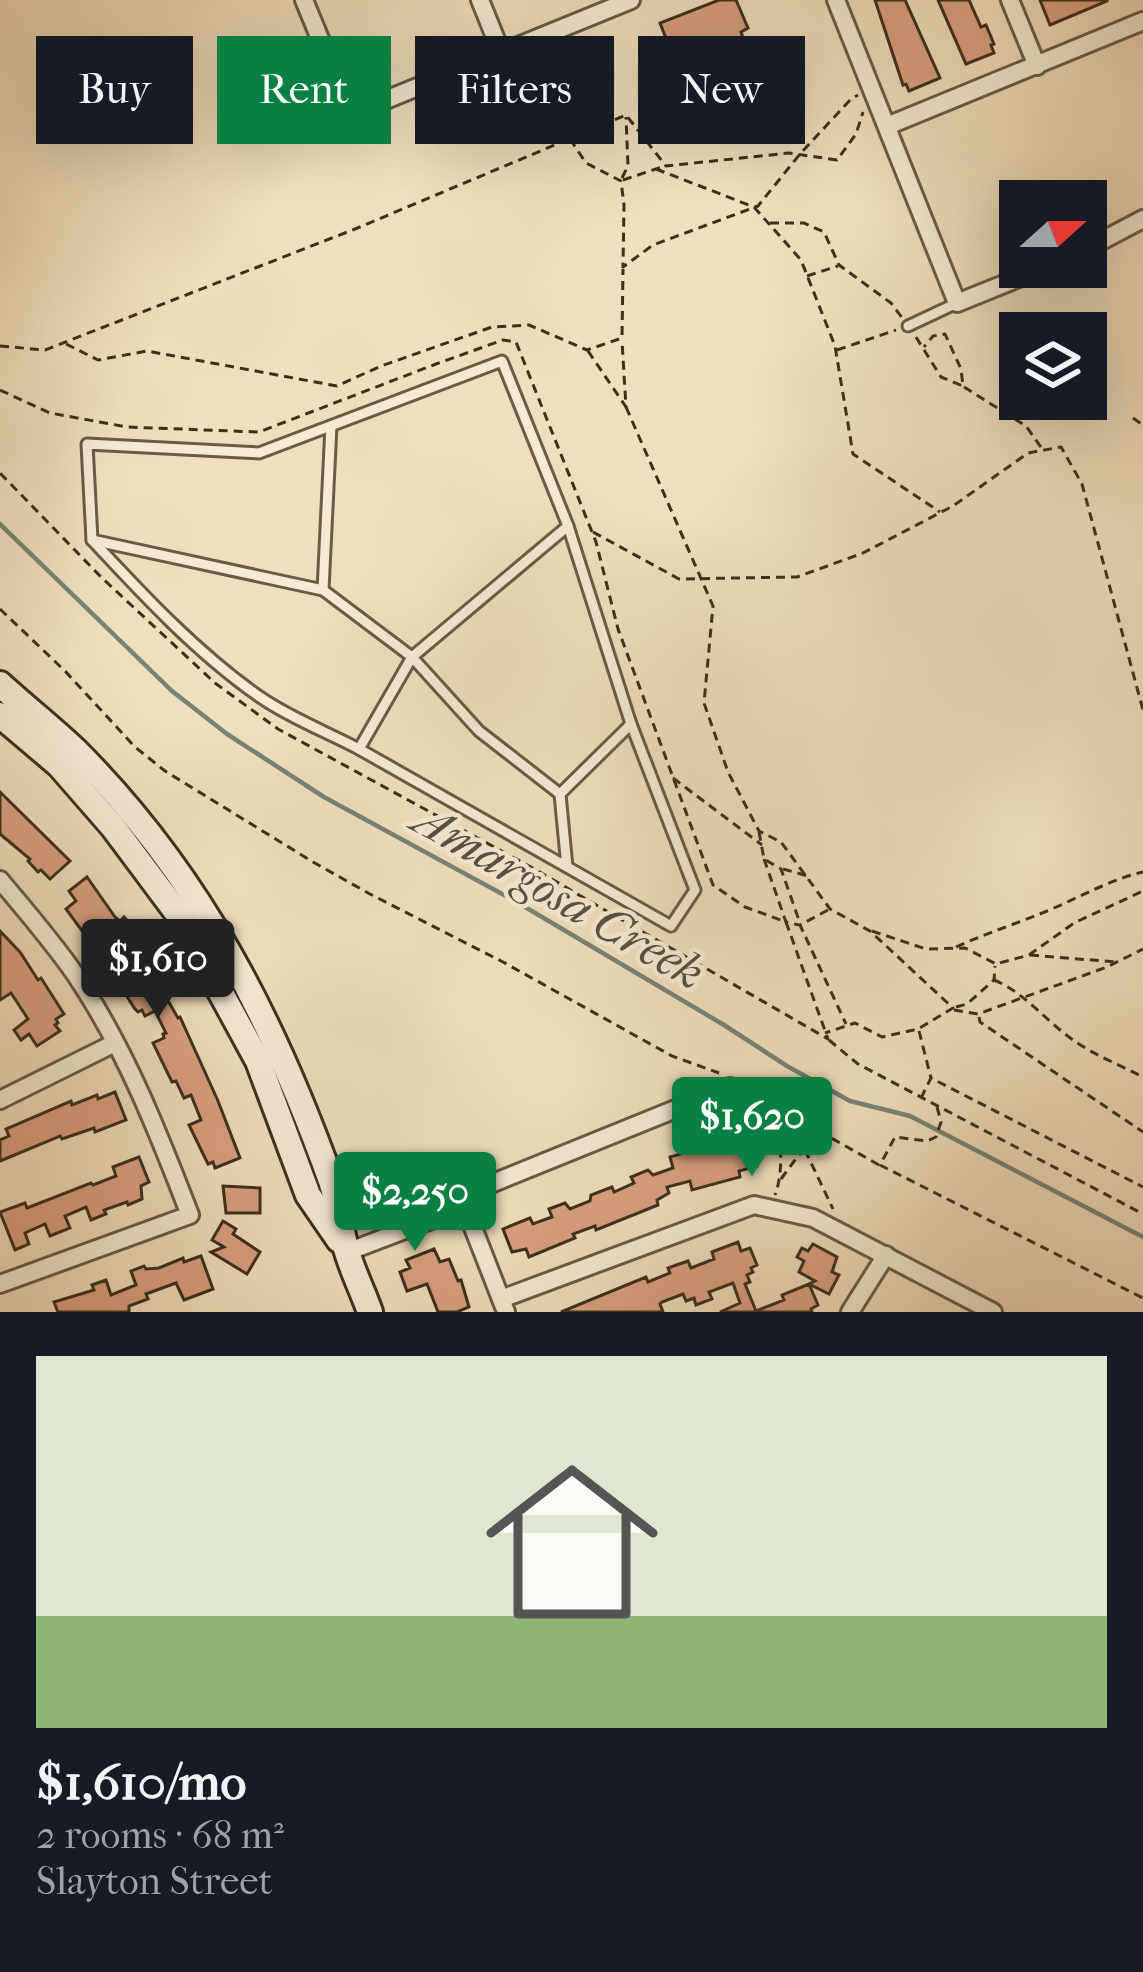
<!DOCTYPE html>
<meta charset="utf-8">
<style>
:root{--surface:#171b24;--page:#20242c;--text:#f1f3f6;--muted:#9ea1a6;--line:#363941;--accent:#0b8043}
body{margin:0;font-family:"IM FELL French Canon",serif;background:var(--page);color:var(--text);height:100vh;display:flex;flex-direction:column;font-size:45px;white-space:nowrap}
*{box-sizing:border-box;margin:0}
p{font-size:39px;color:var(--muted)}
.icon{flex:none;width:66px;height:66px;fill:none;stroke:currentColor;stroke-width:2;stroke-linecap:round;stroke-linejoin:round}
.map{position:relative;height:1312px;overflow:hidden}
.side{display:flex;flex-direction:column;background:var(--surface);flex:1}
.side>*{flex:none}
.top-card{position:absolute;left:36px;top:36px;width:1071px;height:108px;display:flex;gap:24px}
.needle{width:78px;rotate:69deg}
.controls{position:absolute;left:999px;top:180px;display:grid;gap:24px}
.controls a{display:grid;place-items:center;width:108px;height:108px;border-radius:0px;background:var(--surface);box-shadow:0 12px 48px #0002;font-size:60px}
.price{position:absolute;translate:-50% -102px;padding:0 27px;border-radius:12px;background:var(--accent);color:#fff;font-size:39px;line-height:78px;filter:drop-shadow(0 3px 6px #0008)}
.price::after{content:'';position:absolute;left:50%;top:72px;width:36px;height:27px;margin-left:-18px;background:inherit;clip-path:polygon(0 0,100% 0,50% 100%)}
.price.active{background:#222;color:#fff}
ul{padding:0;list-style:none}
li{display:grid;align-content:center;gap:24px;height:636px;padding:0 36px}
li+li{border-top:3px solid var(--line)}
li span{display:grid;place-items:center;height:372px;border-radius:0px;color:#555}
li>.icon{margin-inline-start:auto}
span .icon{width:216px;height:216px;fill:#fffc;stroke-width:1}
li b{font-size:51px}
.tag{padding:0 42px;border-radius:0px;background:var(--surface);box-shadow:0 12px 48px #0002;font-size:42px;line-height:108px}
.tag.active{background:var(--accent);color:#fff}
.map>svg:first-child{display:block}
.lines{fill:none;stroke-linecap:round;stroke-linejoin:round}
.stream{stroke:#758477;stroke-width:4.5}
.building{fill:#d9a080;stroke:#3c2f1e;stroke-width:3}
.service-casing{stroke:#695b46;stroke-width:15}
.minor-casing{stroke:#695b46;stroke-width:22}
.secondary-casing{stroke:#3c2f1e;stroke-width:30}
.path{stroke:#3c2f1e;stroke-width:3;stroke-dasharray:9 6;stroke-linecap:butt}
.service{stroke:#f6ead3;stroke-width:9}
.minor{stroke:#f6ead3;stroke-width:16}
.secondary{stroke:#f6ead3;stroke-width:24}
.labels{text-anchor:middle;stroke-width:9;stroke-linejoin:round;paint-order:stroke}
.water-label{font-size:48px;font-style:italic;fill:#545243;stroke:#f6ead3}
</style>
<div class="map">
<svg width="1143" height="1312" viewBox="0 0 1143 1312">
<rect width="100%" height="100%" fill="#f1debc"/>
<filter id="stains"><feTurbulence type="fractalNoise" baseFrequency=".00167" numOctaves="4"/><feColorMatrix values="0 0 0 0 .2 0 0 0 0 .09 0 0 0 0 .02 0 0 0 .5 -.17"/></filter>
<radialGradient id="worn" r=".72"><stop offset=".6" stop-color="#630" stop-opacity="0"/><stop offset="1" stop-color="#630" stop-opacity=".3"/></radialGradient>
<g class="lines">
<path class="stream" d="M0,524L172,691L227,734L324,797L515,901L724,1025L787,1066L850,1101L910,1116L1143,1237"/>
</g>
<g class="building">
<path d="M719,0H736L748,28L741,32L743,38L728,44L723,38L717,41L716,38L673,56L660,23Z"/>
<path d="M875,0H905L940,78L909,91L906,84L903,85Z"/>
<path d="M938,0H969L981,27L986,25L994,44L991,45L994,53L966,64Z"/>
<path d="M1040,0H1107V1L1050,25Z"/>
<path d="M0,792L70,861L50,879L41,870L38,872L28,861L30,859L0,834Z"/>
<path d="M87,877L115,917L120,921L124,917L133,927L128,931L178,1018L180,1017L218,1101L240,1158L215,1168L213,1162L208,1164L189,1125L201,1120L191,1095L184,1098L176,1081L172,1082L153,1043L164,1038L163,1034L166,1033L155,1011L145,1016L142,1010L138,1012L135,1009L114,976L125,970L122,966L125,964L113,944L103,951L91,937L88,939L66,909L76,901L69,891Z"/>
<path d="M0,931L20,952L38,980L41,978L64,1014L56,1019L58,1023L55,1025L60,1031L37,1046L29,1034L21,1040L14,1030L28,1019L11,993L0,1000Z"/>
<path d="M115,1092L126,1120L95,1132L94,1128L62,1139L60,1136L0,1161V1140L9,1136L6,1129L71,1101L72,1105L97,1095L98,1099Z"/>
<path d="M746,1128L757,1166L739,1171L740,1177L692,1190L690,1181L667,1187L669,1193L657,1200L658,1205L596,1230L595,1226L573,1234L575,1238L529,1257L526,1249L512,1252L503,1229L530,1218L533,1224L552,1217L549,1209L565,1203L570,1209L590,1201L591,1195L612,1187L614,1192L634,1183L631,1177L648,1170L653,1175L673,1168L670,1157L731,1139L730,1132Z"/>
<path d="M139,1157L149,1182L141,1186L142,1199L128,1205L127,1202L104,1210L106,1214L91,1220L86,1207L65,1216L70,1228L50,1236L45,1224L25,1233L29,1244L15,1250L0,1212L25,1203L27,1208L91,1183L93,1185L116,1176L113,1167Z"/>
<path d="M223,1186L260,1188V1213H226Z"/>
<path d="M223,1221L236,1229L233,1234L260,1252L247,1274L211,1252L224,1247L212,1240Z"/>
<path d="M738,1242L741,1251L750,1248L757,1265L751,1268L753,1272L747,1275L750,1282L745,1284L756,1311L784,1300L782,1295L809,1284L818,1305L811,1309L812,1312H720L740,1303L733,1283L709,1292L712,1299L696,1305L694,1298L686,1301L683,1294L662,1302L660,1304L663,1312H561L646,1277L648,1282L670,1273L668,1268L688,1261L691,1268L714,1259L712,1252Z"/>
<path d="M813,1244L837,1257L832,1272L839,1275L829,1294L809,1284L815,1281L799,1272L804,1261L797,1257L802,1248L808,1251Z"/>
<path d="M434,1249L440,1262L449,1259L458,1281L461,1280L469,1307L457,1312H438L427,1284L407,1291L400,1272L410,1268L406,1260Z"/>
<path d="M201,1256L213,1289L184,1300L176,1283L146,1294L148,1299L129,1306V1312H58L54,1302L94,1290L92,1285L106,1280L111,1295L136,1285L131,1271L144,1266L146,1269L159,1268L183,1258L184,1262Z"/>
</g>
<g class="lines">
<g class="service-casing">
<g id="service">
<path d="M908,326L957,303"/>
<path d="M92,540C143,595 198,654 260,697C290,718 327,732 359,749"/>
<path d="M323,590L331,426"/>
<path d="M560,794L479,731L412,657L323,590L92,540L87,444L259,453L502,361L568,526L631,724"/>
<path d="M567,867L560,794L631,724L695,890L671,926L359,749L412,657L568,526"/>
</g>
</g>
<g class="minor-casing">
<g id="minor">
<path d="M304,0L351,114L631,0"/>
<path d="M480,0L501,52"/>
<path d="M836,0L957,303L1046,267"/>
<path d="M1010,0L1037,66"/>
<path d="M887,126L1143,21"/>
<path d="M1086,249L1143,219"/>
<path d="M0,880C26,911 52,941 75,974C125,1048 158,1132 190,1215L0,1284"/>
<path d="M0,1100L115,1043"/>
<path d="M465,1207L478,1189L730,1087"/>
<path d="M465,1207L506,1312"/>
<path d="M347,1252L465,1207"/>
<path d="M501,1299L754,1205L813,1218L993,1312"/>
<path d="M850,1312L886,1255"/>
</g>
</g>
<g class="secondary-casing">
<g id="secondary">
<path d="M0,684C25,707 52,728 76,751C199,874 273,1019 331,1181C339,1204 340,1229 347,1252C353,1272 363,1292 370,1312"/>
<path d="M0,715L59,765L113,827L178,914L258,1061L308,1195L339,1240"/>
</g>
</g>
<g class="path">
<path d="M570,139L586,163L621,181L624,205L623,267L653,245L758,206L800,154L851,99L858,95"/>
<path d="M656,169L754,207L801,260L835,346L853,454L940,512"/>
<path d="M622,178L628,166L626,117"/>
<path d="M623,180L665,166"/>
<path d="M770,223H804L824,232L839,265L891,303L903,319"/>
<path d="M807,276L838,266"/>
<path d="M916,337L941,377L963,386L961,369L945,334L933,336L924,347"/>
<path d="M66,344L98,360L147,351L337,386L381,366L492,327L529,325L587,350L622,338L623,269"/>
<path d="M0,346L45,350L355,229L626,115L666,166L789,153L837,160L856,134L863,112"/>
<path d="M837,350L896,330"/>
<path d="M588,351L626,407L622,341"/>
<path d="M964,387L1026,426L1043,450"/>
<path d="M0,390L50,413L127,427L259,432L436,364L503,340L516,342L596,542L618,629L713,885L745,907L786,922L828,1039L529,866L278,729L215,683L101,577L0,473"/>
<path d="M626,407L713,606L704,703L728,772L759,831L781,842L830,909L870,931L953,1008L918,1029L882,1037L855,1023L825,1033"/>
<path d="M1133,418L1143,425"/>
<path d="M593,532L679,579L797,577L863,553L953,506L1028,453L1061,447L1082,484L1143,710"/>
<path d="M0,609L65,671L135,747L165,771L313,862L370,894L503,962L672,1056L719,1073"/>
<path d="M673,778L762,845"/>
<path d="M759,832L764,859L781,869L800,923"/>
<path d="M764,859L786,922L799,925"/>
<path d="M783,869L808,876"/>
<path d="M828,910L800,925L846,1024"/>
<path d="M872,931L926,949L965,948L996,964L1029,955L1074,923L1143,891"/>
<path d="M956,947C989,932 1022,922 1054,908C1084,895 1112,879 1143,872"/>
<path d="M1030,955L1116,962"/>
<path d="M994,980C1024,992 1046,1021 1073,1040C1094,1055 1120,1065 1143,1077"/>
<path d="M956,1007L967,1004L994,980L995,966"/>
<path d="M954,1010L978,1014L1107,967L1143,949"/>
<path d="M979,1017L980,1022L1143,1132"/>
<path d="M919,1031L931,1078"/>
<path d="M829,1040L858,1064L1143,1214"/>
<path d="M744,1082L764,1092L789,1114L879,1165"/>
<path d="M921,1098L931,1078L1143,1187"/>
<path d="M774,1104C780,1131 785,1169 775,1195"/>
<path d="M937,1107L941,1122L936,1137L927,1141L895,1137L880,1165L1143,1298"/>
<path d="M805,1150L833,1209"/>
<path d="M781,1179L798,1156L818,1138L837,1141"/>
</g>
<use href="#service" class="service"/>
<use href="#minor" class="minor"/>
<use href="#secondary" class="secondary"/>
</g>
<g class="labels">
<g class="water-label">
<text transform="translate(560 895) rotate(30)" y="17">Amargosa Creek</text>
</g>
</g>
<rect width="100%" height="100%" filter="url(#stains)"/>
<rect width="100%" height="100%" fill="url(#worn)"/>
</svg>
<div class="controls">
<a><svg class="needle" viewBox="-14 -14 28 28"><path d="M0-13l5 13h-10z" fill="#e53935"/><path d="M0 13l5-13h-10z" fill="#9ea1a6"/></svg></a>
<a><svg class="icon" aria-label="layers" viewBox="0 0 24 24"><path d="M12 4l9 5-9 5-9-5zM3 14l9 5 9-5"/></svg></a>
</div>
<b class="price active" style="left:158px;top:1021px">$1,610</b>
<b class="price" style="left:752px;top:1179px">$1,620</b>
<b class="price" style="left:415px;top:1254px">$2,250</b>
<div class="top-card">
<a class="tag">Buy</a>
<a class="tag active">Rent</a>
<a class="tag">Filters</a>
<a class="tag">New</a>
</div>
</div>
<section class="side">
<ul>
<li><span style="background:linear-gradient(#dfe7d0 70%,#8fb573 0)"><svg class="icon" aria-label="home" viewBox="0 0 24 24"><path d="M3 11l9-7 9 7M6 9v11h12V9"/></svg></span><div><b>$1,610/mo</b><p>2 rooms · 68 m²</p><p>Slayton Street</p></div></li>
</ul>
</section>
